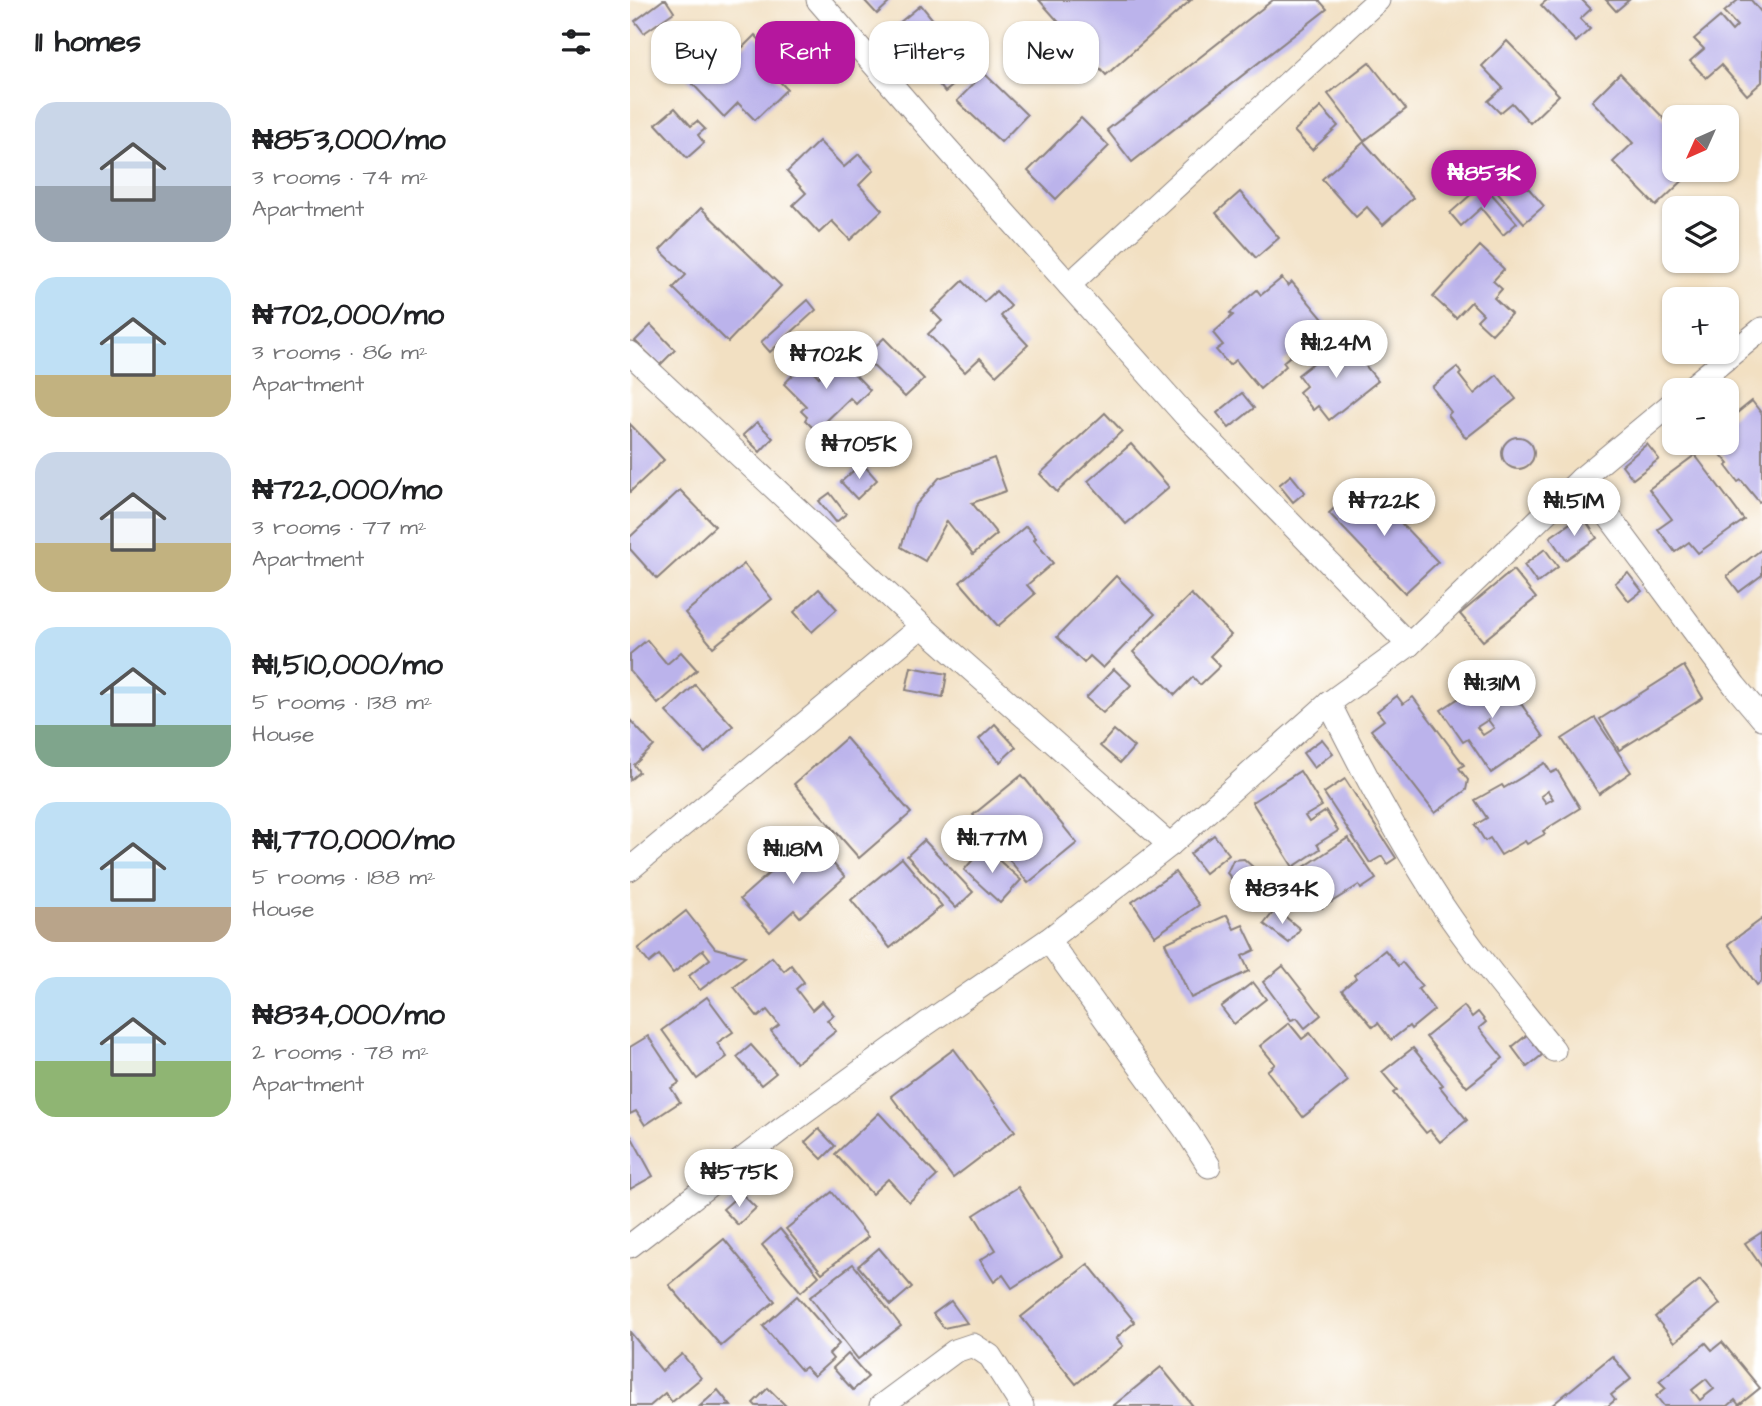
<!DOCTYPE html>
<meta charset="utf-8">
<style>
:root{--surface:#fff;--page:#f2f2f2;--text:#202124;--muted:#757577;--accent:#b5179e}
body{margin:0;font-family:"Architects Daughter",sans-serif;background:var(--page);color:var(--text);height:100vh;display:flex;flex-direction:column;font-size:26px;white-space:nowrap}
*{box-sizing:border-box;margin:0}
p{font-size:23px;color:var(--muted)}
.icon{flex:none;width:38px;height:38px;fill:none;stroke:currentColor;stroke-width:2;stroke-linecap:round;stroke-linejoin:round}
.map{position:relative;flex:1;overflow:hidden}
.panel{display:flex;flex-direction:column;background:var(--surface);width:630px}
.panel>*{flex:none}
.hud{position:absolute;left:21px;top:21px;width:665px;height:63px;display:flex;gap:14px}
.needle{width:46px;rotate:225deg}
.fabs{position:absolute;left:1032px;top:105px;display:grid;gap:14px}
.fabs a{display:grid;place-items:center;width:77px;height:77px;border-radius:14px;background:var(--surface);box-shadow:0 2px 5px #0004;font-size:35px}
.price{position:absolute;translate:-50% -60px;padding:0 16px;border-radius:24px;background:#fff;color:#222;font-size:23px;line-height:46px;filter:drop-shadow(0 2px 4px #0008)}
.price::after{content:'';position:absolute;left:50%;top:42px;width:21px;height:16px;margin-left:-10px;background:inherit;clip-path:polygon(0 0,100% 0,50% 100%)}
.price.on{background:var(--accent);color:#fff}
ul{padding:0;list-style:none}
li{display:flex;align-items:center;gap:21px;height:175px;padding:0 35px}
li span{display:grid;place-items:center;flex:none;width:196px;height:140px;border-radius:21px;color:#555}
li>.icon{margin-inline-start:auto}
span .icon{width:84px;height:84px;fill:#fffc;stroke-width:1}
li b{font-size:30px}
h2{display:flex;justify-content:space-between;align-items:center;height:84px;padding:0 35px;font-size:30px}
.tag{padding:0 24px;border-radius:21px;background:var(--surface);box-shadow:0 2px 5px #0004;font-size:24px;line-height:63px}
.tag.on{background:var(--accent);color:#fff}
main{display:flex;flex:1;min-height:0}
.map>svg:first-child{display:block}
.building{fill:#bbb3eb;fill-rule:evenodd}
.lines{fill:none;stroke-linecap:round;stroke-linejoin:round}
.minor-casing{stroke:#8a817e;stroke-width:25}
.minor{stroke:#fff;stroke-width:23}
</style>
<main>
<section class="panel">
<h2>11 homes<svg class="icon" aria-label="filters" viewBox="0 0 24 24"><path d="M4 7h16M4 17h16"/><circle cx="9" cy="7" r="2"/><circle cx="15" cy="17" r="2"/></svg></h2>
<ul>
<li><span style="background:linear-gradient(#c9d6e8 60%,#9aa5b1 0)"><svg class="icon" aria-label="home" viewBox="0 0 24 24"><path d="M3 11l9-7 9 7M6 9v11h12V9"/></svg></span><div><b>₦853,000/mo</b><p>3 rooms · 74 m²</p><p>Apartment</p></div></li>
<li><span style="background:linear-gradient(#bfe0f5 70%,#c2b280 0)"><svg class="icon" aria-label="home" viewBox="0 0 24 24"><path d="M3 11l9-7 9 7M6 9v11h12V9"/></svg></span><div><b>₦702,000/mo</b><p>3 rooms · 86 m²</p><p>Apartment</p></div></li>
<li><span style="background:linear-gradient(#c9d6e8 65%,#c2b280 0)"><svg class="icon" aria-label="home" viewBox="0 0 24 24"><path d="M3 11l9-7 9 7M6 9v11h12V9"/></svg></span><div><b>₦722,000/mo</b><p>3 rooms · 77 m²</p><p>Apartment</p></div></li>
<li><span style="background:linear-gradient(#bfe0f5 70%,#7fa58c 0)"><svg class="icon" aria-label="home" viewBox="0 0 24 24"><path d="M3 11l9-7 9 7M6 9v11h12V9"/></svg></span><div><b>₦1,510,000/mo</b><p>5 rooms · 138 m²</p><p>House</p></div></li>
<li><span style="background:linear-gradient(#bfe0f5 75%,#b9a48a 0)"><svg class="icon" aria-label="home" viewBox="0 0 24 24"><path d="M3 11l9-7 9 7M6 9v11h12V9"/></svg></span><div><b>₦1,770,000/mo</b><p>5 rooms · 188 m²</p><p>House</p></div></li>
<li><span style="background:linear-gradient(#bfe0f5 60%,#8fb573 0)"><svg class="icon" aria-label="home" viewBox="0 0 24 24"><path d="M3 11l9-7 9 7M6 9v11h12V9"/></svg></span><div><b>₦834,000/mo</b><p>2 rooms · 78 m²</p><p>Apartment</p></div></li>
</ul>
</section>
<div class="map">
<svg width="1132" height="1406" viewBox="0 0 1132 1406">
<rect width="100%" height="100%" fill="#fff"/>
<filter id="ink" filterUnits="userSpaceOnUse"><feTurbulence type="fractalNoise" baseFrequency=".0143" numOctaves="2"/><feDisplacementMap in="SourceGraphic" scale="14" xChannelSelector="R" yChannelSelector="G"/><feConvolveMatrix kernelMatrix="1 2 1 2 8 2 1 2 1" color-interpolation-filters="sRGB"/></filter>
<filter id="wash" filterUnits="userSpaceOnUse"><feTurbulence type="fractalNoise" baseFrequency=".00686" numOctaves="4" result="noise"/><feDisplacementMap in="SourceGraphic" scale="28" xChannelSelector="R" yChannelSelector="G"/><feGaussianBlur stdDeviation="1.57" result="paint"/><feColorMatrix in="noise" values="0 0 0 0 0 0 0 0 0 0 0 0 0 0 0 0 0 1.4 0 .05"/><feComposite in="paint" operator="in"/></filter>
<g filter="url(#wash)">
<rect width="100%" height="100%" fill="#f2e0c2"/>
<g id="blocks">
<g class="building">
<path d="M33,0H36L44,12L14,33L5,21Z"/>
<path d="M234,0H262L247,14Z"/>
<path d="M409,0H561L476,75Z"/>
<path d="M643,0H689L697,9L502,162L477,130Z"/>
<path d="M917,0H952L961,9L950,19L960,29L946,42L911,5Z"/>
<path d="M976,0H999L986,11Z"/>
<path d="M1108,0H1121L1132,13V82L1117,95L1091,65L1076,78L1060,61L1074,49L1064,39L1090,17L1102,31L1107,26L1094,12Z"/>
<path d="M291,5L343,69L315,92L263,28Z"/>
<path d="M93,25L113,47L125,35L140,51L129,60L157,89L125,120L108,103L94,117L57,78L71,65L61,55Z"/>
<path d="M877,41L929,95L900,123L882,103L870,113L858,101L873,88L852,66Z"/>
<path d="M739,62L776,109L734,141L698,94Z"/>
<path d="M354,73L397,115L371,142L327,101Z"/>
<path d="M990,73L1045,130V170H1064L1026,206L983,162L1003,143L962,101Z"/>
<path d="M691,107L708,126L682,150L664,131Z"/>
<path d="M45,108L61,126L67,121L75,129L68,135L74,143L57,158L26,124Z"/>
<path d="M451,118L479,146L426,199L398,171Z"/>
<path d="M189,141L214,167L229,154L244,170L229,185L252,210L220,240L202,221L189,233L163,205L176,193L157,172Z"/>
<path d="M734,142L783,198L753,225L737,207L726,217L692,179Z"/>
<path d="M884,172L914,206L894,223L865,189Z"/>
<path d="M853,184L887,223L873,235L851,208L831,226L820,213Z"/>
<path d="M610,192L649,238L626,258L586,213Z"/>
<path d="M71,208L151,286L98,342L43,288L56,275L30,250Z"/>
<path d="M850,246L874,269L863,281L872,289L864,298L881,314L862,334L847,320L853,314L841,302L826,318L803,297Z"/>
<path d="M652,278L658,286L662,282L698,325L653,362L656,366L630,389L606,360L599,365L586,350L593,345L583,333L603,315L600,313L627,290L631,295Z"/>
<path d="M333,281L354,302L366,291L381,306L371,316L398,345L366,375L350,358L335,372L298,334L312,321L302,311Z"/>
<path d="M178,300L186,310L140,352L131,342Z"/>
<path d="M21,325L45,350L30,365L5,341Z"/>
<path d="M254,338L294,379L275,397L234,357Z"/>
<path d="M714,339L748,381L699,420L688,406L683,410L669,392L676,386L668,375Z"/>
<path d="M209,358L240,390L226,404L220,398L186,431L175,420L177,417L171,411L176,406L154,384L175,363L189,377Z"/>
<path d="M827,367L831,373L829,375L844,394L867,375L886,399L836,438L818,415L821,412L802,387Z"/>
<path d="M612,393L624,408L599,428L587,413Z"/>
<path d="M1122,401L1132,414V500L1129,502L1111,480L1108,482L1096,466L1099,464L1081,443H1097V421Z"/>
<path d="M475,413L492,431L427,492L410,474Z"/>
<path d="M127,422L143,438L130,452L113,435Z"/>
<path d="M0,424L34,460L0,492Z"/>
<circle cx="888" cy="453" r="16"/>
<path d="M501,444L539,487L496,524L458,481Z"/>
<path d="M1017,444L1029,459L1003,479L992,465Z"/>
<path d="M1065,455L1114,520L1068,553L1059,542L1045,552L1028,529L1042,519L1019,489Z"/>
<path d="M364,458L376,491L342,503L367,534L343,554L317,521L295,561L271,547L284,507L309,478Z"/>
<path d="M232,463L247,480L227,499L211,482Z"/>
<path d="M661,475L675,492L663,502L649,485Z"/>
<path d="M732,482L808,562L775,593L699,513Z"/>
<path d="M50,490L85,526L27,579L0,549V537Z"/>
<path d="M200,493L216,514L206,522L189,501Z"/>
<path d="M952,515L967,538L935,560L920,537Z"/>
<path d="M396,526L406,538L404,540L423,563L397,585L405,594L368,626L330,582Z"/>
<path d="M915,549L928,567L907,583L894,565Z"/>
<path d="M1132,549V575L1109,592L1097,576Z"/>
<path d="M114,564L142,599L83,647L55,613Z"/>
<path d="M883,570L906,598L853,641L830,614Z"/>
<path d="M998,573L1012,591L999,601L985,583Z"/>
<path d="M486,576L525,614L473,668L460,656L454,663L427,637Z"/>
<path d="M189,589L207,609L182,632L164,612Z"/>
<path d="M561,594L601,635L580,656L590,666L570,685L563,677L545,695L503,652Z"/>
<path d="M17,640L37,664L51,652L67,670L28,704L0,671V654Z"/>
<path d="M1054,666L1073,698L989,750L970,719Z"/>
<path d="M281,667L317,674L313,697L276,690Z"/>
<path d="M484,669L501,685L473,713L456,698Z"/>
<path d="M848,670L856,681L869,672L914,737L861,773L838,739L833,742L811,710L838,692L830,681ZM858,720L864,728L853,735L847,727Z"/>
<path d="M65,685L103,726L75,753L36,712Z"/>
<path d="M767,696L773,704L783,697L834,765L829,768L838,780L836,790L805,813L741,730L754,720L747,711Z"/>
<path d="M965,718L1001,772L969,794L932,739Z"/>
<path d="M0,720L24,746L4,765L9,772L0,780Z"/>
<path d="M365,724L386,747L370,762L349,739Z"/>
<path d="M484,730L504,747L490,763L470,746Z"/>
<path d="M216,738L281,813L229,858L164,784Z"/>
<path d="M692,739L703,753L684,768L673,753Z"/>
<path d="M915,763L921,773L927,770L950,808L913,831L915,834L897,844L895,841L871,855L860,838L855,841L845,825L857,818L845,800L872,785L874,788ZM918,791L923,799L916,803L911,796Z"/>
<path d="M670,771L692,806L675,816L679,822L696,811L708,831L687,844L690,849L663,867L622,802Z"/>
<path d="M392,775L447,843L398,883L343,815Z"/>
<path d="M715,779L766,858L757,864L752,856L740,863L694,793Z"/>
<path d="M584,835L599,854L575,873L560,854Z"/>
<path d="M180,837L215,877L170,917L164,910L140,932L110,899Z"/>
<path d="M718,838L746,879L731,889L729,885L692,908L668,871Z"/>
<path d="M294,840L343,892L326,908L277,856Z"/>
<path d="M354,847L391,880L370,903L334,870Z"/>
<path d="M272,858L312,906L260,948L221,900Z"/>
<path d="M614,859L624,868L619,882L607,885L597,873L603,860Z"/>
<path d="M545,872L569,905L525,936L502,902Z"/>
<path d="M646,909L670,929L659,943L634,924Z"/>
<path d="M56,911L85,948L115,956L70,990L59,976L80,959L73,950L43,973L29,955L19,963L8,949Z"/>
<path d="M597,915L604,929L613,925L625,950L612,956L619,971L561,998L535,943Z"/>
<path d="M1132,919V981L1127,985L1098,944Z"/>
<path d="M755,950L768,966L772,962L792,986L788,989L804,1010L781,1029L779,1026L761,1040L748,1023L743,1027L712,990L726,978L724,975Z"/>
<path d="M142,957L154,971L161,965L174,982L166,989L182,1010L192,1001L204,1015L197,1020L206,1031L166,1063L141,1031L149,1025L137,1010L128,1017L104,987Z"/>
<path d="M653,966L691,1015L675,1028L667,1018L661,1020L633,982Z"/>
<path d="M623,982L636,999L604,1024L591,1007Z"/>
<path d="M77,997L103,1032L87,1043L97,1057L67,1079L32,1030Z"/>
<path d="M834,1006L842,1017L848,1012L856,1022L849,1028L873,1058L837,1087L796,1037Z"/>
<path d="M659,1023L672,1039L680,1033L718,1081L673,1117L637,1071L645,1064L630,1046Z"/>
<path d="M897,1035L912,1055L897,1067L882,1047Z"/>
<path d="M18,1036L49,1083L41,1088L50,1102L15,1125L6,1111L0,1114V1047Z"/>
<path d="M121,1045L146,1073L131,1085L107,1057Z"/>
<path d="M783,1048L813,1085L810,1087L837,1120L810,1142L800,1130L796,1133L763,1093L767,1090L752,1072Z"/>
<path d="M324,1049L385,1131L323,1178L261,1096Z"/>
<path d="M249,1113L307,1176L279,1202L258,1179L242,1194L205,1154Z"/>
<path d="M189,1129L205,1146L192,1159L175,1142Z"/>
<path d="M0,1134L23,1176L0,1189Z"/>
<path d="M388,1187L432,1256L382,1288L373,1275L364,1282L350,1260L366,1250L344,1215Z"/>
<path d="M202,1192L238,1237L192,1273L156,1229Z"/>
<path d="M111,1193L126,1208L108,1225L93,1209Z"/>
<path d="M150,1229L189,1276L171,1292L132,1245Z"/>
<path d="M1132,1232V1267L1115,1243Z"/>
<path d="M94,1239L145,1301L91,1346L39,1285Z"/>
<path d="M249,1248L282,1287L261,1305L228,1266Z"/>
<path d="M223,1264L271,1326L228,1359L180,1297Z"/>
<path d="M458,1264L505,1322L486,1338L493,1346L446,1384L391,1317Z"/>
<path d="M1070,1280L1090,1304L1045,1342L1025,1317Z"/>
<path d="M167,1296L209,1344L199,1354L203,1359L184,1376L175,1367L171,1370L133,1326Z"/>
<path d="M321,1301L337,1323L314,1328L303,1314Z"/>
<path d="M0,1332L32,1371L52,1354L71,1378L42,1402L35,1393L20,1406H0Z"/>
<path d="M1092,1342L1130,1388L1109,1405L1105,1400L1098,1406H1034L1026,1396L1036,1388L1029,1381L1076,1343L1082,1350ZM1076,1379L1084,1389L1070,1400L1062,1390Z"/>
<path d="M218,1354L238,1377L223,1390L203,1368Z"/>
<path d="M982,1356L1001,1379L981,1395L985,1400L978,1406H921Z"/>
<path d="M531,1367L563,1406H483Z"/>
<path d="M138,1388L156,1406H126L123,1403Z"/>
<path d="M88,1390L101,1406H70Z"/>
</g>
</g>
</g>
<g filter="url(#ink)">
<use href="#blocks" fill-opacity="0" stroke="#8a817e" stroke-width="2"/>
<g class="lines">
<g class="minor-casing">
<g id="minor">
<path d="M188,0L313,144L555,415L779,645"/>
<path d="M439,285L748,0"/>
<path d="M0,353L292,626L540,845"/>
<path d="M1058,390L1132,329"/>
<path d="M1045,401L951,479L1105,686L1132,718"/>
<path d="M699,703C733,772 770,841 812,905C846,956 886,1003 924,1050"/>
<path d="M0,869L292,626"/>
<path d="M418,940L558,1133L579,1166"/>
<path d="M0,1246L153,1128L296,1024L418,940L540,845L699,703L779,645L951,479"/>
<path d="M251,1406L325,1351L343,1345L360,1356L392,1406"/>
</g>
</g>
<use href="#minor" class="minor"/>
</g>
</g>
</svg>
<div class="fabs">
<a><svg class="needle" viewBox="-14 -14 28 28"><path d="M0-13l5 13h-10z" fill="#e53935"/><path d="M0 13l5-13h-10z" fill="#757577"/></svg></a>
<a><svg class="icon" aria-label="layers" viewBox="0 0 24 24"><path d="M12 4l9 5-9 5-9-5zM3 14l9 5 9-5"/></svg></a>
<a>+</a>
<a>−</a>
</div>
<b class="price on" style="left:854px;top:210px">₦853K</b>
<b class="price" style="left:706px;top:380px">₦1.24M</b>
<b class="price" style="left:196px;top:391px">₦702K</b>
<b class="price" style="left:229px;top:481px">₦705K</b>
<b class="price" style="left:754px;top:538px">₦722K</b>
<b class="price" style="left:944px;top:538px">₦1.51M</b>
<b class="price" style="left:862px;top:720px">₦1.31M</b>
<b class="price" style="left:362px;top:875px">₦1.77M</b>
<b class="price" style="left:163px;top:886px">₦1.18M</b>
<b class="price" style="left:652px;top:926px">₦834K</b>
<b class="price" style="left:109px;top:1209px">₦575K</b>
<div class="hud">
<a class="tag">Buy</a>
<a class="tag on">Rent</a>
<a class="tag">Filters</a>
<a class="tag">New</a>
</div>
</div>
</main>
